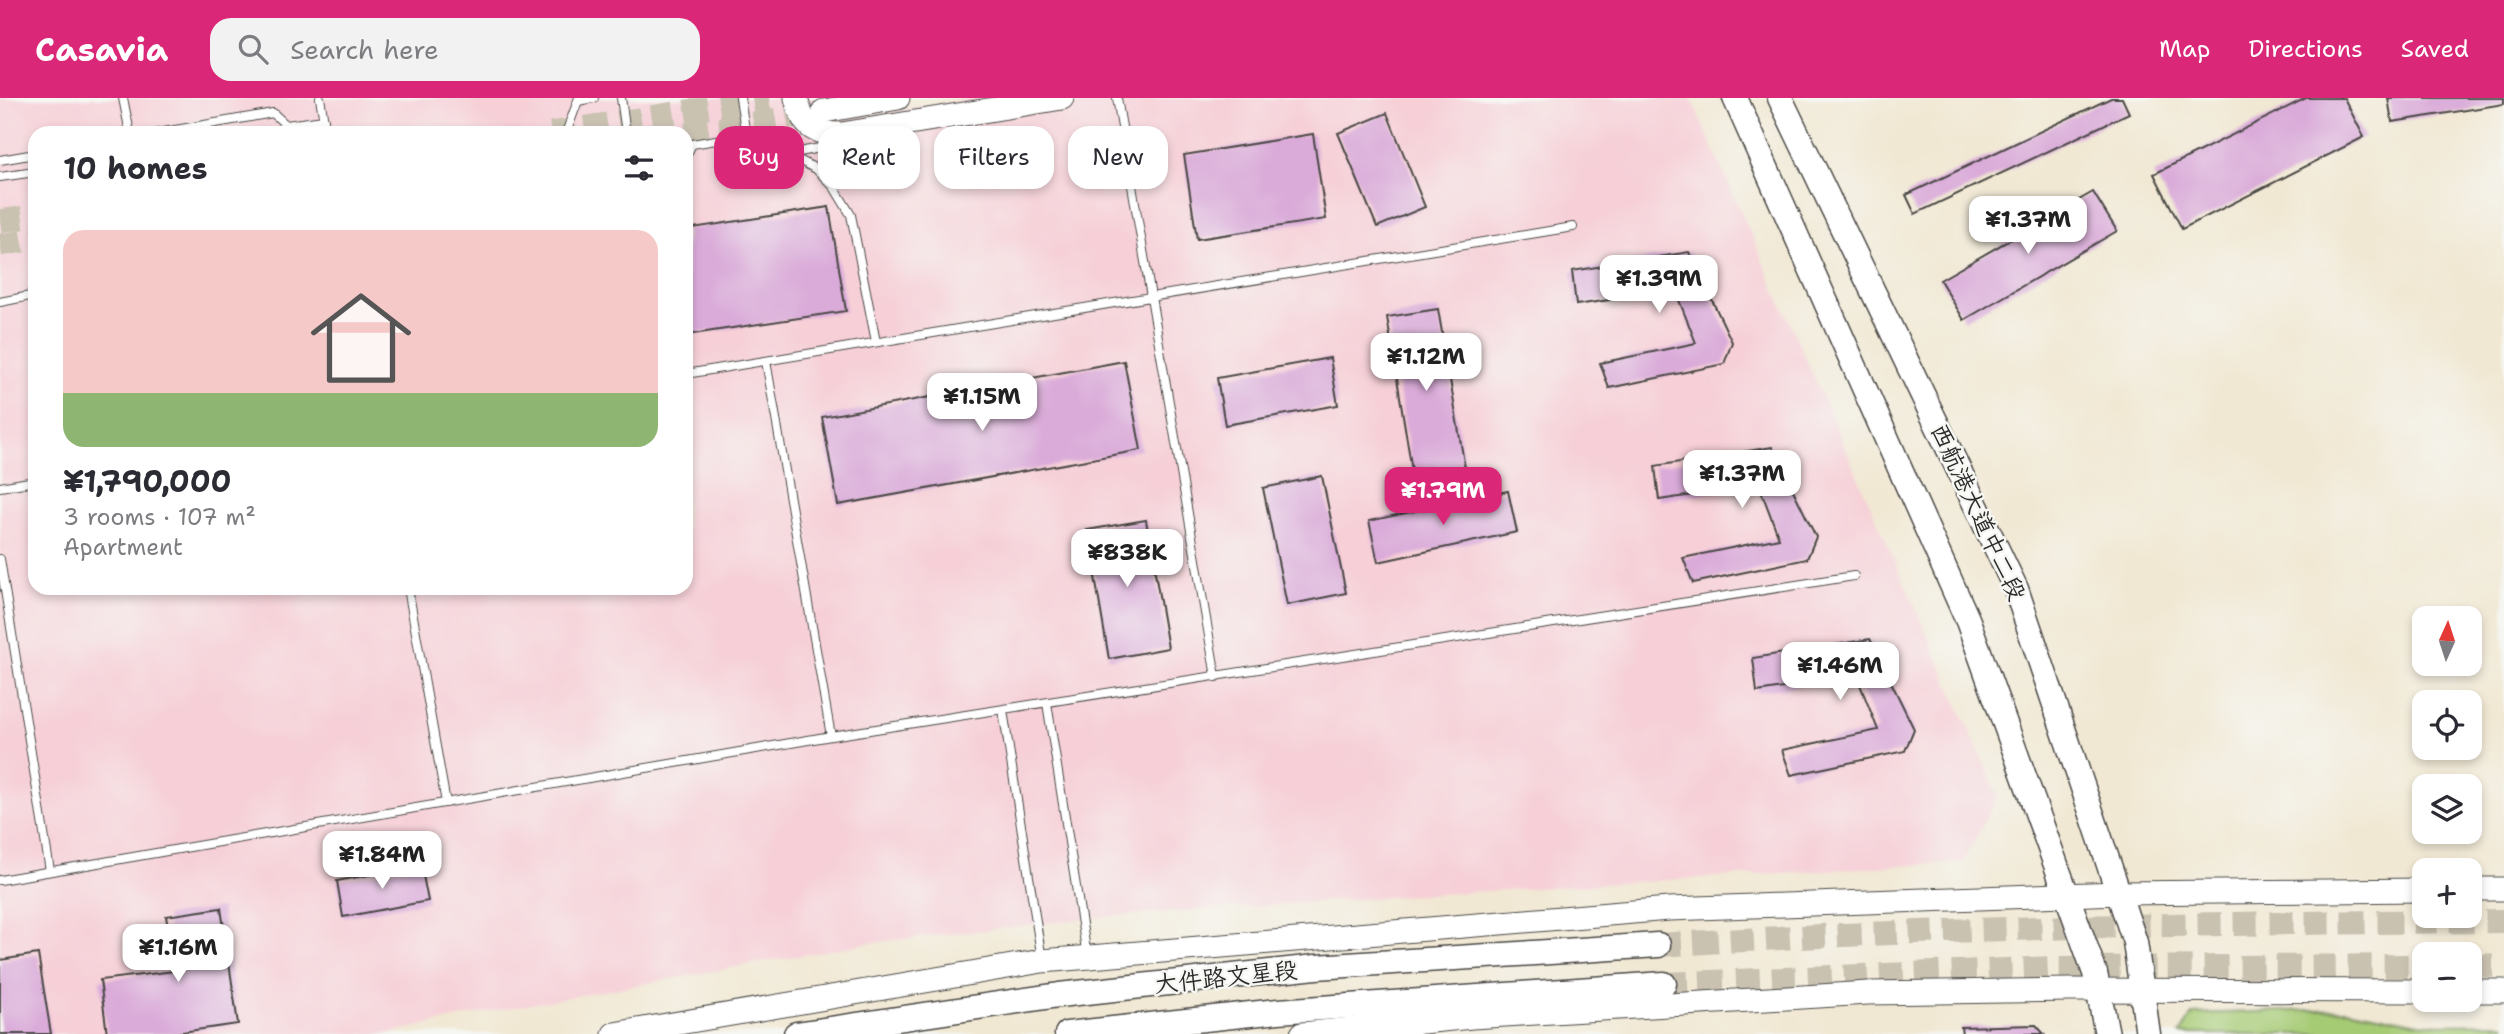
<!DOCTYPE html>
<meta charset="utf-8">
<style>
:root{--surface:#fff;--page:#f2f2f3;--text:#2b2b33;--muted:#7c7c81;--accent:#db2777}
body{margin:0;font-family:"Shantell Sans","LXGW WenKai TC",sans-serif;background:var(--page);color:var(--text);height:100vh;display:flex;flex-direction:column;font-size:26px;white-space:nowrap}
*{box-sizing:border-box;margin:0}
p{font-size:23px;color:var(--muted)}
.icon{flex:none;width:38px;height:38px;fill:none;stroke:currentColor;stroke-width:2;stroke-linecap:round;stroke-linejoin:round}
.map{position:relative;flex:1;overflow:hidden}
.drawer{position:absolute;left:28px;top:28px;width:665px;height:469px;display:flex;flex-direction:column;background:var(--surface);border-radius:21px;box-shadow:0 4px 10px #0003}
.drawer>*{flex:none}
.top-card{position:absolute;left:714px;top:28px;width:665px;height:63px;display:flex;gap:14px}
.needle{width:46px;rotate:3deg}
.fabs{position:absolute;left:2412px;top:508px;display:grid;gap:14px}
.fabs a{display:grid;place-items:center;width:70px;height:70px;border-radius:14px;background:var(--surface);box-shadow:0 4px 10px #0003;font-size:35px}
.price{position:absolute;translate:-50% -60px;padding:0 16px;border-radius:14px;background:#fff;color:#222;font-size:23px;line-height:46px;filter:drop-shadow(0 2px 4px #0008)}
.price::after{content:'';position:absolute;left:50%;top:42px;width:21px;height:16px;margin-left:-10px;background:inherit;clip-path:polygon(0 0,100% 0,50% 100%)}
.price.on{background:var(--accent);color:#fff}
ul{padding:0;list-style:none}
li{display:grid;align-content:center;gap:14px;height:371px;padding:0 35px}
li span{display:grid;place-items:center;height:217px;border-radius:21px;color:#555}
li>.icon{margin-inline-start:auto}
span .icon{width:126px;height:126px;fill:#fffc;stroke-width:1}
li b{font-size:30px}
h2{display:flex;justify-content:space-between;align-items:center;height:84px;padding:0 35px;font-size:30px}
.chip{padding:0 24px;border-radius:21px;background:var(--surface);box-shadow:0 4px 10px #0003;font-size:24px;line-height:63px}
.chip.on{background:var(--accent);color:#fff}
header{display:flex;align-items:center;gap:42px;box-sizing:border-box;height:98px;padding:0 35px;background:var(--accent);color:#fff}
header strong{font-size:33px}
nav{display:flex;gap:38px;margin-inline-start:auto;font-size:24px}
.search{width:490px;height:63px;background:var(--page);display:flex;align-items:center;gap:18px;box-sizing:border-box;padding:0 24px;border-radius:21px;color:var(--muted);font-size:26px}
.map>svg:first-child{display:block}
.built{fill:#f6cfd7;fill-rule:evenodd}
.green{fill:#a6cb75;stroke:#687b50;stroke-width:2}
.building{fill:#daabd9}
.lines{fill:none;stroke-linecap:round;stroke-linejoin:round}
.secondary-tunnel{stroke:#c9c2b1;stroke-width:23;stroke-dasharray:23 11;stroke-linecap:butt}
.primary-tunnel{stroke:#c9c2b1;stroke-width:24;stroke-dasharray:24 12;stroke-linecap:butt}
.lane-casing{stroke:#494744;stroke-width:10}
.secondary-casing{stroke:#494744;stroke-width:25}
.primary-casing{stroke:#494744;stroke-width:27}
.lane{stroke:#fff;stroke-width:8}
.secondary{stroke:#fff;stroke-width:23}
.primary{stroke:#fff;stroke-width:24}
.labels{text-anchor:middle;stroke-width:5;stroke-linejoin:round;paint-order:stroke}
.street-label{font-size:24px;fill:#2b2b2b;stroke:#f6f6f2}
</style>
<header>
<strong>Casavia</strong>
<div class="search"><svg class="icon" aria-label="search" viewBox="0 0 24 24"><circle cx="10" cy="10" r="6"/><path d="M15 15l6 6"/></svg>Search here</div>
<nav><a>Map</a><a>Directions</a><a>Saved</a></nav>
</header>
<div class="map">
<svg width="2504" height="936" viewBox="0 0 2504 936">
<rect width="100%" height="100%" fill="#f6f6f2"/>
<filter id="ink" filterUnits="userSpaceOnUse"><feTurbulence type="fractalNoise" baseFrequency=".0143" numOctaves="2"/><feDisplacementMap in="SourceGraphic" scale="14" xChannelSelector="R" yChannelSelector="G"/><feConvolveMatrix kernelMatrix="1 2 1 2 8 2 1 2 1" color-interpolation-filters="sRGB"/></filter>
<filter id="wash" filterUnits="userSpaceOnUse"><feTurbulence type="fractalNoise" baseFrequency=".00686" numOctaves="4" result="noise"/><feDisplacementMap in="SourceGraphic" scale="28" xChannelSelector="R" yChannelSelector="G"/><feGaussianBlur stdDeviation="1.57" result="paint"/><feColorMatrix in="noise" values="0 0 0 0 0 0 0 0 0 0 0 0 0 0 0 0 0 1.4 0 .05"/><feComposite in="paint" operator="in"/></filter>
<g filter="url(#wash)">
<rect width="100%" height="100%" fill="#f1e8d3"/>
<path class="built" d="M0,0H821L826,24L975,0H1691L1998,697L1963,764L1373,800L1101,819L869,845L482,915L385,936H0ZM35,35H686V490H35Z"/>
<path class="green" d="M2347,911L2424,926L2504,925V936H2180L2193,916Z"/>
<g id="blocks">
<g class="building">
<path d="M2111,0H2122L2129,15L1915,116L1906,97Z"/>
<path d="M2306,0H2344L2364,39L2182,131L2154,76Z"/>
<path d="M2388,0H2504V6L2392,24Z"/>
<path d="M1387,15L1425,109L1377,129L1338,35Z"/>
<path d="M1313,36L1326,121L1197,141L1184,57Z"/>
<path d="M2093,94L2117,133L1964,222L1940,182Z"/>
<path d="M829,109L846,213L686,237V131Z"/>
<path d="M1689,154L1732,244L1724,266L1609,290L1600,265L1696,245L1675,192L1576,207L1572,173Z"/>
<path d="M1438,211L1465,370L1413,379L1387,219Z"/>
<path d="M1330,260L1338,307L1225,327L1217,280Z"/>
<path d="M1124,263L1141,352L838,407L822,319Z"/>
<path d="M1772,349L1816,439L1807,461L1693,485L1683,460L1779,440L1759,387L1659,402L1655,368Z"/>
<path d="M1322,378L1346,495L1287,507L1263,390Z"/>
<path d="M1508,393L1517,434L1378,464L1369,423Z"/>
<path d="M1146,422L1168,550L1109,561L1087,432Z"/>
<path d="M1870,541L1914,631L1905,653L1791,677L1782,652L1878,632L1857,579L1757,594L1753,560Z"/>
<path d="M421,767L428,803L343,819L337,783Z"/>
<path d="M221,810L238,926L168,936H107L100,882L175,873L166,818Z"/>
<path d="M38,856L51,936H0V862Z"/>
<path d="M2036,927L2044,936H1962L1961,929Z"/>
</g>
</g>
</g>
<g filter="url(#ink)">
<use href="#blocks" fill-opacity="0" stroke="#494744" stroke-width="2"/>
<g class="lines">
<g class="secondary-tunnel">
<path d="M551,35L769,0"/>
<path d="M686,36L821,14"/>
<path d="M0,123L35,118"/>
<path d="M0,147L35,141"/>
</g>
<g class="primary-tunnel">
<path d="M1658,847C1940,829 2222,825 2504,823"/>
<path d="M2469,868L2504,867"/>
<path d="M1664,886L2054,870L2424,868"/>
</g>
<g class="lane-casing">
<g id="lane">
<path d="M123,0L130,35"/>
<path d="M320,0L326,35"/>
<path d="M621,0L626,35"/>
<path d="M740,0L746,37L773,59L820,50L828,39"/>
<path d="M1117,0L1216,579"/>
<path d="M578,3L594,0"/>
<path d="M158,35L273,15L286,27L324,22"/>
<path d="M566,35L579,0"/>
<path d="M686,58L692,46L746,37"/>
<path d="M773,59L799,62L816,71L834,89L851,117L876,244"/>
<path d="M0,62L35,56"/>
<path d="M0,79L35,74"/>
<path d="M0,204L30,198L35,187"/>
<path d="M766,263L831,638"/>
<path d="M686,276L1573,129"/>
<path d="M0,389L35,383"/>
<path d="M0,461L50,773"/>
<path d="M408,490L446,705"/>
<path d="M1047,605L1087,858"/>
<path d="M1003,612L1042,862"/>
<path d="M0,782L831,638L1854,478"/>
</g>
</g>
<g class="secondary-casing">
<g id="secondary">
<path d="M796,0C803,29 812,36 842,36L1062,0"/>
<path d="M824,13L898,0"/>
<path d="M2469,791H2504"/>
<path d="M2469,893H2504"/>
<path d="M614,936L1042,863L1669,811L2119,795L2424,792"/>
<path d="M1302,936L1472,919L1868,895L2069,892L2424,893"/>
</g>
</g>
<g class="primary-casing">
<g id="primary">
<path d="M1735,0L1968,523L2095,875L2107,936"/>
<path d="M1780,0L2016,491L2135,844L2148,936"/>
<path d="M796,936L1059,897L1316,869L1658,847"/>
<path d="M1067,936L1278,913L1664,886"/>
</g>
</g>
<use href="#lane" class="lane"/>
<use href="#secondary" class="secondary"/>
<use href="#primary" class="primary"/>
</g>
</g>
<g class="labels">
<g class="street-label">
<text transform="translate(1978 414) rotate(65)" y="8">西航港大道中二段</text>
<text transform="translate(1226 879) rotate(-6)" y="8">大件路文星段</text>
</g>
</g>
</svg>
<div class="fabs">
<a><svg class="needle" viewBox="-14 -14 28 28"><path d="M0-13l5 13h-10z" fill="#e53935"/><path d="M0 13l5-13h-10z" fill="#7c7c81"/></svg></a>
<a><svg class="icon" aria-label="locate" viewBox="0 0 24 24"><circle cx="12" cy="12" r="6"/><path d="M12 2v4M12 18v4M2 12h4M18 12h4"/></svg></a>
<a><svg class="icon" aria-label="layers" viewBox="0 0 24 24"><path d="M12 4l9 5-9 5-9-5zM3 14l9 5 9-5"/></svg></a>
<a>+</a>
<a>−</a>
</div>
<b class="price" style="left:2028px;top:158px">¥1.37M</b>
<b class="price" style="left:1659px;top:217px">¥1.39M</b>
<b class="price" style="left:1426px;top:295px">¥1.12M</b>
<b class="price" style="left:982px;top:335px">¥1.15M</b>
<b class="price" style="left:1742px;top:412px">¥1.37M</b>
<b class="price on" style="left:1443px;top:429px">¥1.79M</b>
<b class="price" style="left:1127px;top:491px">¥838K</b>
<b class="price" style="left:1840px;top:604px">¥1.46M</b>
<b class="price" style="left:382px;top:793px">¥1.84M</b>
<b class="price" style="left:178px;top:886px">¥1.16M</b>
<div class="top-card">
<a class="chip on">Buy</a>
<a class="chip">Rent</a>
<a class="chip">Filters</a>
<a class="chip">New</a>
</div>
<section class="drawer">
<h2>10 homes<svg class="icon" aria-label="filters" viewBox="0 0 24 24"><path d="M4 7h16M4 17h16"/><circle cx="9" cy="7" r="2"/><circle cx="15" cy="17" r="2"/></svg></h2>
<ul>
<li><span style="background:linear-gradient(#f6c9c9 75%,#8fb573 0)"><svg class="icon" aria-label="home" viewBox="0 0 24 24"><path d="M3 11l9-7 9 7M6 9v11h12V9"/></svg></span><div><b>¥1,790,000</b><p>3 rooms · 107 m²</p><p>Apartment</p></div></li>
</ul>
</section>
</div>
